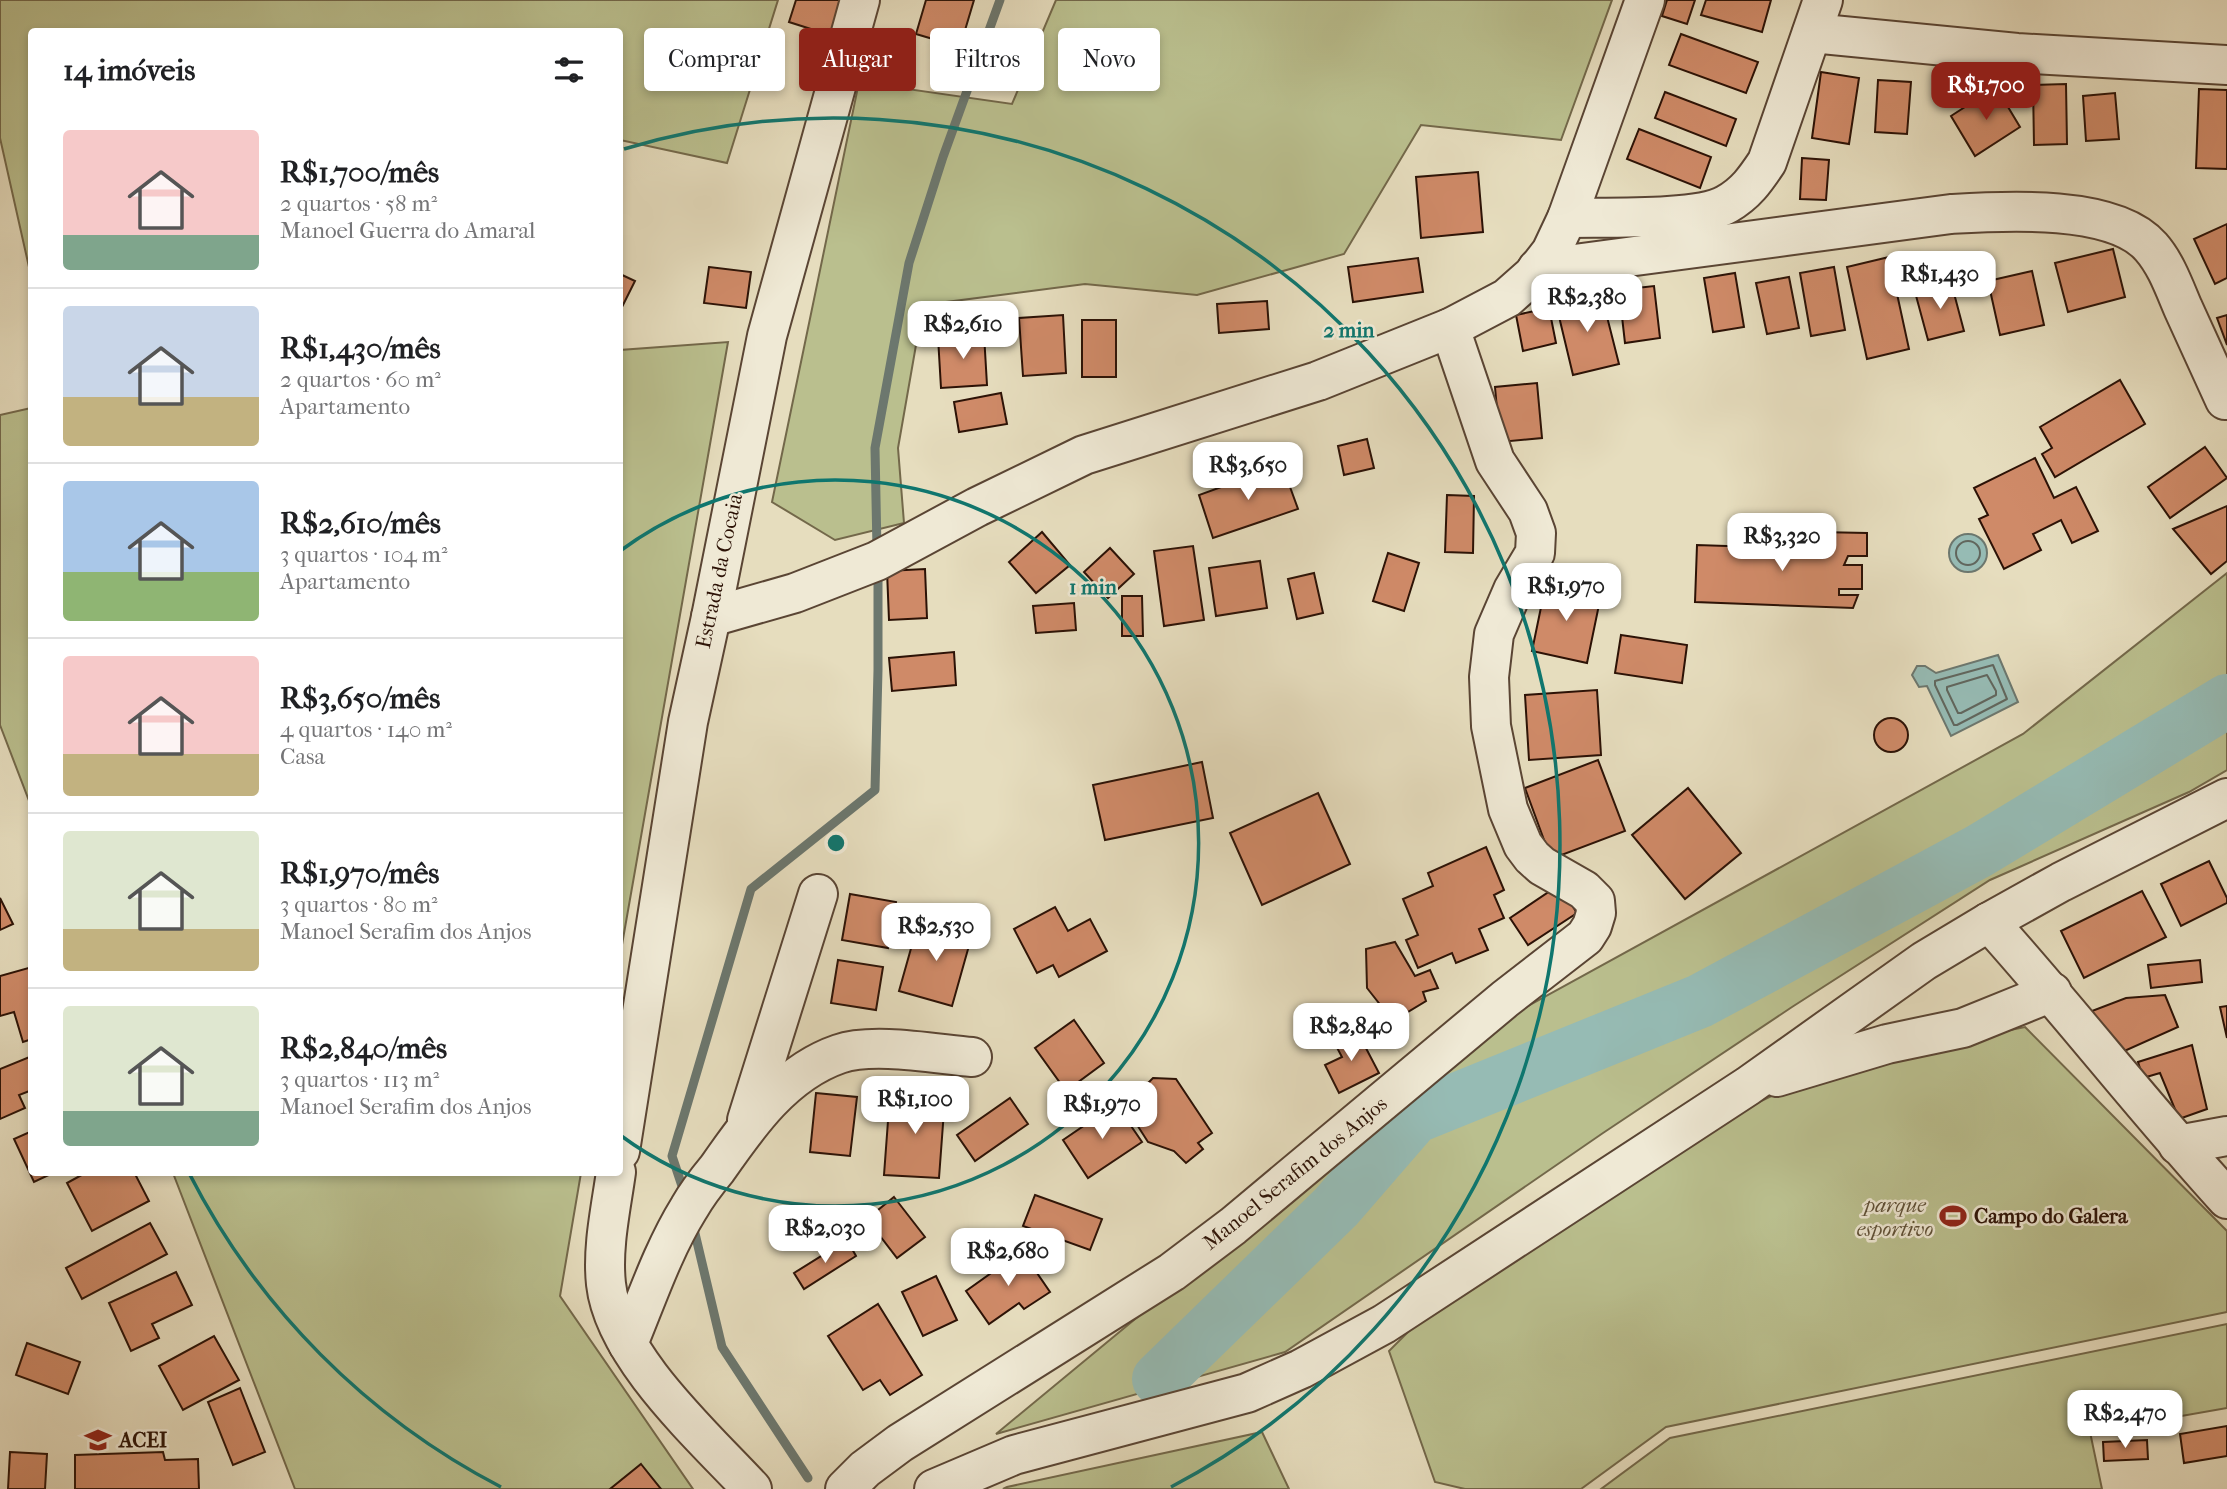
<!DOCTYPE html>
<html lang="pt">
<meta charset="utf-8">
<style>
:root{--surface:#fff;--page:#f2f2f2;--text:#202124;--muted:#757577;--line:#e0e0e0;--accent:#8f2418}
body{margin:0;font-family:"IM FELL French Canon",serif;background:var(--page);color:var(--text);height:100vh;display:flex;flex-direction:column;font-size:26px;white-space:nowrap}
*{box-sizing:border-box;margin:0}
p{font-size:23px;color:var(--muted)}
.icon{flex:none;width:38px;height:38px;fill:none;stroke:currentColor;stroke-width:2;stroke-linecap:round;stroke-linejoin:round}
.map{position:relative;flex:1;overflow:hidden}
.drawer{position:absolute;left:28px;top:28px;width:595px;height:1148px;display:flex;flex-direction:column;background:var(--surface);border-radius:7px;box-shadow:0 4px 10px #0003}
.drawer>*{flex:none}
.banner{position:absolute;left:644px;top:28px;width:665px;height:63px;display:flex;gap:14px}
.price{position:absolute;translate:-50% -60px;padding:0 16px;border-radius:14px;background:#fff;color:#222;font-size:23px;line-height:46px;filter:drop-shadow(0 2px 4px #0008)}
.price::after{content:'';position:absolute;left:50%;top:42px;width:21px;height:16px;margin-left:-10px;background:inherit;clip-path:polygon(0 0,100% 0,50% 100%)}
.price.active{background:var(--accent);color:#fff}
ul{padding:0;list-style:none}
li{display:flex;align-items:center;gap:21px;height:175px;padding:0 35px}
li+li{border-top:2px solid var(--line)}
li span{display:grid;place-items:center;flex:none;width:196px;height:140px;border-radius:7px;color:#555}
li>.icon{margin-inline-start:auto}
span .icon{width:84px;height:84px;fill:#fffc;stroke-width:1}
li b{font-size:30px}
h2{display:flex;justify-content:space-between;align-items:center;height:84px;padding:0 35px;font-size:30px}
.chip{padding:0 24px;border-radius:7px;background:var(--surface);box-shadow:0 4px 10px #0003;font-size:24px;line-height:63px}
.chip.active{background:var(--accent);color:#fff}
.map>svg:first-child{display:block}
.green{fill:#babf8e;stroke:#73684a;stroke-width:2}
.water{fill:#96bbb4;stroke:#6c776e;stroke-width:2}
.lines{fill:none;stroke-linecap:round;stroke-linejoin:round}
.shore{stroke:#61665d;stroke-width:2}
.stream{stroke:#6c776e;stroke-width:9}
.river{stroke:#96bbb4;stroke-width:54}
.building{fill:#cf8a68;stroke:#2c1206;stroke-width:2}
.minor-casing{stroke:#5a4534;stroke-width:42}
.minor{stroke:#efe9d5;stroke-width:38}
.ring{fill:none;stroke:#0f766e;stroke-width:3.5}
.labels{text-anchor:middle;stroke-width:5;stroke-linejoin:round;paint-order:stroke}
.street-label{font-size:21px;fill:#2c1206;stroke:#efe9d5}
.park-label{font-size:21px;font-style:italic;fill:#5e4f36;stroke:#efe9d5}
.poi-label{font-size:21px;font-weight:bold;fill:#2c1206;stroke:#efe9d5;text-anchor:start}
.centre{fill:#0f766e;stroke:#efe9d5;stroke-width:3.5}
.ring-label{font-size:21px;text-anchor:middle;font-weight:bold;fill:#0f766e;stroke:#efe9d5;stroke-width:5;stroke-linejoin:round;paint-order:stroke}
</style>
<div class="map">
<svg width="2227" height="1489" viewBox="0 0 2227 1489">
<rect width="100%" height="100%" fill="#e6ddbe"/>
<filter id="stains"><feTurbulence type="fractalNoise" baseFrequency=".00286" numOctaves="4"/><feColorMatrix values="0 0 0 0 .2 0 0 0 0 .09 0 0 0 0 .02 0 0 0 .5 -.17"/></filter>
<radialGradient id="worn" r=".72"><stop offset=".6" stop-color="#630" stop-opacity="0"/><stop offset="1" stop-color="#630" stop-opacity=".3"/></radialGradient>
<g class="green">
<path d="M0,0H778L727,163L620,140V32H32L31,276L0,138Z"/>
<path d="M1056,0H1612L1561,140L1421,125L1344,254L1197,295L1085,284L923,305L898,448L904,523L835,540L772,502L859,82L1012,104Z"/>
<path d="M728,342L620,956V350Z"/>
<path d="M31,408H32L31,806L0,725V415Z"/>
<path d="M2227,573V770L2189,792L1990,880L1792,1007L1603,1133L1285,1352L996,1434L1486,1029L2023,734Z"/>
<path d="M2025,1027L2227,1231V1312L1666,1427L1581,1489H1465L1435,1482L1389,1351L1415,1325L1714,1124L1833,1066Z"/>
<path d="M173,1173H581L560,1296L693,1489H295Z"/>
<path d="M2227,1324V1408L2090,1432L2102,1489H1601L1670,1438Z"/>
<path d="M1262,1432L1289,1489H1003L1007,1487Z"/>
</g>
<g class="water">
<circle cx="1968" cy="553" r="19"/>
<path d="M1998,655L2018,702L1951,736L1927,686L1919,687L1912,675L1917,666H1925L1936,673Z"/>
</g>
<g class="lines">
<g class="shore">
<circle cx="1968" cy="553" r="12"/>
<path d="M1993,665L2007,699L1957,725H1954L1935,685V681Z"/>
<path d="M1987,675L1996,691V695L1961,713H1958L1947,690V687Z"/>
</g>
<g class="stream">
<path d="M877,550L875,448L909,263L943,157L1000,0"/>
<path d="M685,1195L672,1156L751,889L875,790L878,670V571"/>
<path d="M693,1225L722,1347L808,1478"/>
</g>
<path class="river" d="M1159,1379L1336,1207L1414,1117L1700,1001L1979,851L2227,701"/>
</g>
<g class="building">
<path d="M796,0H847L836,37L789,22Z"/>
<path d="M926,0H974L960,47L916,34Z"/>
<path d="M1667,0H1695L1687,24L1662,16Z"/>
<path d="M1706,0H1771L1762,32L1701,15Z"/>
<path d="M1681,34L1758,62L1746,93L1669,65Z"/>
<path d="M1821,72L1859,78L1849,144L1812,138Z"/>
<path d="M1878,80L1911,82L1907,134L1875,132Z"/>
<path d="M2066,84L2067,144L2034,145L2033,85Z"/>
<path d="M1996,87L2020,127L1975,156L1951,116Z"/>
<path d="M2199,89L2227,90V169L2196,168Z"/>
<path d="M1665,92L1736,119L1726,146L1655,118Z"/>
<path d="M2115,93L2119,139L2086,141L2083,96Z"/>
<path d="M1639,129L1711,157L1700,188L1627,159Z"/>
<path d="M1802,158L1829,160L1826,200L1800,199Z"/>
<path d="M1478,172L1483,232L1421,238L1416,177Z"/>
<path d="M2227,224V278L2215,284L2194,239Z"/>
<path d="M2113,249L2125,297L2068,312L2055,263Z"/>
<path d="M1889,257L1909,349L1867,359L1847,267Z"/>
<path d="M1418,258L1423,292L1353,302L1348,267Z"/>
<path d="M709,267L751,272L746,308L704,303Z"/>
<path d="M1834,267L1845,330L1811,336L1800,273Z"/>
<path d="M2032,271L2044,325L2000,335L1988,281Z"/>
<path d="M1735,273L1744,327L1713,332L1704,278Z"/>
<path d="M620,274L635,281L620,311Z"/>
<path d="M1789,277L1799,328L1767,334L1756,283Z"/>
<path d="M1951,282L1964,331L1928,340L1915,292Z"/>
<path d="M1654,286L1660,338L1625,343L1619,290Z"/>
<path d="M1601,293L1619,364L1573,375L1556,304Z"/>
<path d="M1267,301L1269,329L1219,333L1217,304Z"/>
<path d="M1549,308L1556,343L1523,351L1516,315Z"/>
<path d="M1063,315L1066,373L1023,376L1019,318Z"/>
<path d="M2227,315V345L2217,318Z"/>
<rect x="1082" y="320" width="34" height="57"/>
<path d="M984,334L987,385L941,388L938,337Z"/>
<path d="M2120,380L2145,424L2055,477L2042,454L2052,448L2040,427Z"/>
<path d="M1537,383L1542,438L1500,442L1495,387Z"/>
<path d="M1001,393L1007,424L959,432L954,402Z"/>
<path d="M1367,439L1374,468L1344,475L1338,446Z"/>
<path d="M2205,447L2227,478L2170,518L2148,487Z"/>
<path d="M2035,458L2054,498L2076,487L2098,531L2072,543L2061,520L2033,534L2041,550L2004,569L1979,519L1988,515L1974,488Z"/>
<path d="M1282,465L1298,509L1213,538L1199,495Z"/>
<path d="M1447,495L1474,496L1473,553L1445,552Z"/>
<path d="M2227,506V561L2211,574L2173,529Z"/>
<path d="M1042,532L1070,565L1036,593L1009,562Z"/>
<path d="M1818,532L1867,533V556H1848L1844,565H1862V589H1839V595H1858L1853,608L1695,602L1697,545L1818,549Z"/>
<path d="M1193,546L1204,620L1164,626L1154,551Z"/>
<path d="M1110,548L1134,574L1108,598L1084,572Z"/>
<path d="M1388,553L1419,563L1404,611L1373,601Z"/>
<path d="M1260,561L1267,608L1216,616L1209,568Z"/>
<path d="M925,569L927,618L889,620L887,571Z"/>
<path d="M1314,573L1323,613L1297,619L1288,579Z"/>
<path d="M1546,583L1601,595L1587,663L1532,651Z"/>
<path d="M1122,596H1142L1143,636H1122Z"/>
<path d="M1074,603L1076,630L1036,633L1033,606Z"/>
<path d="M1621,635L1687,645L1682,683L1615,673Z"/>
<path d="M954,652L956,685L892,691L889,658Z"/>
<path d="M1597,690L1601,755L1529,760L1525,695Z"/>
<circle cx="1891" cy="735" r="17"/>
<path d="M1598,760L1625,831L1551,859L1525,788Z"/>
<path d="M1202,762L1213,818L1105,840L1093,785Z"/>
<path d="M1688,788L1741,853L1685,899L1632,835Z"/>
<path d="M1318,793L1350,864L1262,905L1230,833Z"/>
<path d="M1486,847L1504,890L1494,895L1504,918L1479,929L1488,950L1456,963L1452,953L1418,968L1406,940L1418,935L1403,899L1433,886L1428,873Z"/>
<path d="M2209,861L2227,898V903L2181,926L2161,884Z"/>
<path d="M1559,885L1577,913L1528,945L1510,918Z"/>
<path d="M2142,891L2166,937L2084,978L2061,931Z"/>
<path d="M850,894L896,902L888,948L842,940Z"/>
<path d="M0,898L13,924L0,930Z"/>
<path d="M1055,907L1068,931L1090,919L1107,951L1059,977L1053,965L1037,973L1014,929Z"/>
<path d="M919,920L972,935L952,1006L899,991Z"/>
<path d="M1395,942L1415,976L1430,970L1438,988L1423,992L1426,1001L1393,1021L1367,988L1366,949Z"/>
<path d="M838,960L883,967L876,1010L831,1003Z"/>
<path d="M2200,960L2202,982L2151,988L2148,965Z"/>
<path d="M32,967V1039L23,1042L14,1012L0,1016V976Z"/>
<path d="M2165,995L2178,1027L2120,1053L2092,1011L2126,998Z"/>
<path d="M2227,1006V1038L2220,1007Z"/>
<path d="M1074,1020L1104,1063L1066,1091L1035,1048Z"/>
<path d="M1357,1031L1379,1073L1339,1093L1325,1065L1342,1057L1334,1042Z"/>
<path d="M2192,1045L2207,1109L2179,1119L2160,1073L2143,1078L2138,1062Z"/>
<path d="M32,1056V1090L19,1095L25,1108L0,1119V1069Z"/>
<path d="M1153,1078L1176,1079L1212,1133L1198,1143L1203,1149L1186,1163L1174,1151L1148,1142L1125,1106Z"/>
<path d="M816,1093L857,1097L850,1156L810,1152Z"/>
<path d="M890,1094L945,1097L939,1178L884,1175Z"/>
<path d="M1010,1098L1028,1124L975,1161L957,1135Z"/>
<path d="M1116,1104L1142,1142L1088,1178L1063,1140Z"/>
<path d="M32,1131V1172H55L34,1182L14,1139Z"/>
<path d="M87,1172H134L149,1201L92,1231L67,1183Z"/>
<path d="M1035,1195L1102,1219L1090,1250L1023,1226Z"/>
<path d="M894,1197L925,1237L897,1258L867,1219Z"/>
<path d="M150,1223L167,1254L82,1299L66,1268Z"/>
<path d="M847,1240L856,1256L804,1289L794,1273Z"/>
<path d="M1022,1251L1050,1292L1024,1309L1019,1303L989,1324L966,1291Z"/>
<path d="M176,1272L192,1305L152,1324L159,1338L131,1351L109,1303Z"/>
<path d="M936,1276L957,1320L923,1336L902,1292Z"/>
<path d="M878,1304L922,1375L890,1395L880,1380L863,1390L828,1336Z"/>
<path d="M214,1336L239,1380L183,1410L159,1366Z"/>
<path d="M27,1343L80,1362L68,1394L16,1375Z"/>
<path d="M240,1388L265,1452L233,1465L208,1402Z"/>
<path d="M2227,1426V1456L2184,1463L2180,1434Z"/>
<path d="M2147,1440L2148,1459L2104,1461L2103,1442Z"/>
<path d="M10,1452L47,1454L45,1489H8Z"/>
<path d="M163,1452L165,1460L198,1459L199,1489H75V1455Z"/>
<path d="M641,1464L661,1489H610Z"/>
</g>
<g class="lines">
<g class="minor-casing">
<g id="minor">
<path d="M1812,33L2017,53L2227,65"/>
<path d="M1567,218C1603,217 1699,221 1727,204C1746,193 1755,180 1767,162L1823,0"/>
<path d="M1537,269L1951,214C2003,211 2114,204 2151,247C2166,264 2174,287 2183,308C2197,339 2211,370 2225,400"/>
<path d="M711,617L795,593L877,561L977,507L1084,455L1318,381L1450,328L1507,298L1533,275L1551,252L1567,218L1645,0"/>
<path d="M1989,922C2070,1012 2145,1109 2227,1199"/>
<path d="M1777,1077L1887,1044L1963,1028L2052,992"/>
<path d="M747,1120L818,894"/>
<path d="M2178,1145L2227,1136"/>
<path d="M620,1151L688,722L711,617L767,336L860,0"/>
<path d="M616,1172C611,1208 602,1247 606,1284C614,1357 704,1437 752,1489"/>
<path d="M628,1344C647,1298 663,1250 689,1208C697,1194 707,1181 717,1169C749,1123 784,1073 839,1054C873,1042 936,1054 972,1057"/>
<path d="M845,1489L865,1469L900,1443L1172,1272L1233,1226L1505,999L1585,937L1592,926L1596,913L1595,901L1584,890L1542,866L1532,857L1523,845L1508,809L1491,726L1489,677L1494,634L1513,590L1535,553L1536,533L1528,511L1495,461L1450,328"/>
<path d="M934,1489L1014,1455L1247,1393L1301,1369L1384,1324L1748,1086L1924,961L1989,922L2061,882L2227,798"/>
</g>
</g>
<use href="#minor" class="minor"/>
</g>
<g class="ring">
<path d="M620 551A363 363 0 1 1 620 1135"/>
<path d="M501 1487A726 726 0 0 1 189 1173M624 149A726 726 0 0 1 1171 1487"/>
</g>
<defs>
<g id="stadium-bare" transform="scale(2.1)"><path d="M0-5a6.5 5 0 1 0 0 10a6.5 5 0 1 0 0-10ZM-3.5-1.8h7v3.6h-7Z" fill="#8f2418" stroke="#efe9d5" stroke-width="2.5" paint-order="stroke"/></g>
<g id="school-bare" transform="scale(2.1)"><path d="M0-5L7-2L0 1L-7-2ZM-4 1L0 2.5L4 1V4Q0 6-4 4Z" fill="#8f2418" stroke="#efe9d5" stroke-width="2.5" paint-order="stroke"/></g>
</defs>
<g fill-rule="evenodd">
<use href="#stadium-bare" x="1953" y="1216"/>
<use href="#school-bare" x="98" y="1440"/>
</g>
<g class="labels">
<g class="street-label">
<text transform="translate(719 571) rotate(-78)" y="7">Estrada da Cocaia</text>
<text transform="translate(1295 1173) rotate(-39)" y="7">Manoel Serafim dos Anjos</text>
</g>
<g class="park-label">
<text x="1895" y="1212">parque<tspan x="1895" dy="24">esportivo</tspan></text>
</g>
<g class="poi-label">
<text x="1974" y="1223">Campo do Galera</text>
<text x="119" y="1447">ACEI</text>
</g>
</g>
<circle cx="836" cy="843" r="10" class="centre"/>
<g class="ring-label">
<text x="1349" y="337">2 min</text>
<text x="1093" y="594">1 min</text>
</g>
<rect width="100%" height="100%" filter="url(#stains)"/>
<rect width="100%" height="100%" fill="url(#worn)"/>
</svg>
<b class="price active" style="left:1986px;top:122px">R$1,700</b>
<b class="price" style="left:1940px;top:311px">R$1,430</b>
<b class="price" style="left:1587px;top:334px">R$2,380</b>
<b class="price" style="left:963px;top:361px">R$2,610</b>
<b class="price" style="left:1248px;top:502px">R$3,650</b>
<b class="price" style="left:1782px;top:573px">R$3,320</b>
<b class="price" style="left:1566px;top:623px">R$1,970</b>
<b class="price" style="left:936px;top:963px">R$2,530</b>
<b class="price" style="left:1351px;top:1063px">R$2,840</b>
<b class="price" style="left:915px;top:1136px">R$1,100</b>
<b class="price" style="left:1102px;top:1141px">R$1,970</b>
<b class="price" style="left:825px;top:1265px">R$2,030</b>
<b class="price" style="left:1008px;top:1288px">R$2,680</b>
<b class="price" style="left:2125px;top:1450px">R$2,470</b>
<div class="banner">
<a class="chip">Comprar</a>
<a class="chip active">Alugar</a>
<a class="chip">Filtros</a>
<a class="chip">Novo</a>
</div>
<section class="drawer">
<h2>14 imóveis<svg class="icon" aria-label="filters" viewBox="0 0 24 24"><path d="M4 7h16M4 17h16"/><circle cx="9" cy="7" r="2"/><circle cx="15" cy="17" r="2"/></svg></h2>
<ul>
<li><span style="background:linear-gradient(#f6c9c9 75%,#7fa58c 0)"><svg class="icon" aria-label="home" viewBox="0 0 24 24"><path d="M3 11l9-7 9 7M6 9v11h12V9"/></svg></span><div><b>R$1,700/mês</b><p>2 quartos · 58 m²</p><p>Manoel Guerra do Amaral</p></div></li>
<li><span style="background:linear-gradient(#c9d6e8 65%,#c2b280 0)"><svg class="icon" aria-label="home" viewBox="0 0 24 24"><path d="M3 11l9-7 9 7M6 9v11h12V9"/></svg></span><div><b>R$1,430/mês</b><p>2 quartos · 60 m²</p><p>Apartamento</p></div></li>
<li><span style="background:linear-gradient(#a9c7e8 65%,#8fb573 0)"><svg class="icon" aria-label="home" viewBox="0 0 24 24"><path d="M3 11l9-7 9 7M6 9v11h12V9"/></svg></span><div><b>R$2,610/mês</b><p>3 quartos · 104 m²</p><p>Apartamento</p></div></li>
<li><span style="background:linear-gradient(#f6c9c9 70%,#c2b280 0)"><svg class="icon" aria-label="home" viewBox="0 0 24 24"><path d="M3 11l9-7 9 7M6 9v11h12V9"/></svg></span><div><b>R$3,650/mês</b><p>4 quartos · 140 m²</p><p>Casa</p></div></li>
<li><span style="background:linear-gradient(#dfe7d0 70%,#c2b280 0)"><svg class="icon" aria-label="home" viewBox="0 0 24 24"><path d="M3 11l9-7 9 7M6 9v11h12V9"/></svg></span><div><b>R$1,970/mês</b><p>3 quartos · 80 m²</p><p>Manoel Serafim dos Anjos</p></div></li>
<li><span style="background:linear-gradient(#dfe7d0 75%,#7fa58c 0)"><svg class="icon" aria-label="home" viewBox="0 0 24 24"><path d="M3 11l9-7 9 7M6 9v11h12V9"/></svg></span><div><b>R$2,840/mês</b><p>3 quartos · 113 m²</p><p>Manoel Serafim dos Anjos</p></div></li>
</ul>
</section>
</div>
